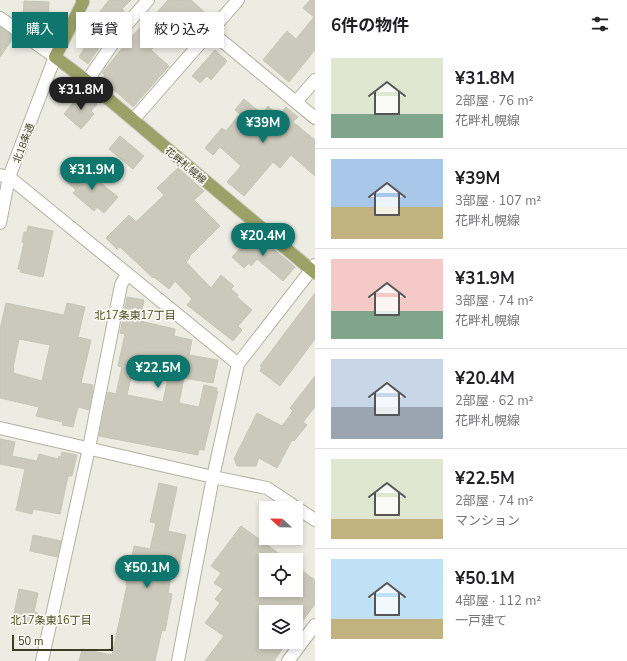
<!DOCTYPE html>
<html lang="ja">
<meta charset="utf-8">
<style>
:root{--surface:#fff;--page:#f6f6f6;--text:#202124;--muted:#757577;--line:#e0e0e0;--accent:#0f766e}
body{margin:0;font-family:"Nunito Sans","Noto Sans JP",sans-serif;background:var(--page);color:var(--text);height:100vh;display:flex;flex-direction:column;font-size:15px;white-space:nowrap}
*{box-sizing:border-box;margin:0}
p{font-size:13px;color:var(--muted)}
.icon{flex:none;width:22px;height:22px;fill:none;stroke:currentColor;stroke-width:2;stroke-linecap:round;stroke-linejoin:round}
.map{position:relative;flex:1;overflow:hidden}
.side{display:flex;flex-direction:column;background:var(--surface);width:312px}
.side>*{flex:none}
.hud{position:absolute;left:12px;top:12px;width:243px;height:36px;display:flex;gap:8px}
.needle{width:26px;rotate:292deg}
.tools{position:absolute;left:259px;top:501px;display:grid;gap:8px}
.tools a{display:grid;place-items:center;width:44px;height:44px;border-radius:0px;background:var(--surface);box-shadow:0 2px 6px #0003;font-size:20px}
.scale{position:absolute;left:12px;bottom:10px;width:101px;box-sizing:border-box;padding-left:4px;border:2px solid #3b3e22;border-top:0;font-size:11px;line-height:14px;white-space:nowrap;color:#3b3e22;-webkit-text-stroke:3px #f9f8f3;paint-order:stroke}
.price{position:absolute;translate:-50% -34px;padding:0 9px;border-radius:14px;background:var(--accent);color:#fff;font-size:13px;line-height:26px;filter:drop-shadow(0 1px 2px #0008)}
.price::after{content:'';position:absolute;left:50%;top:24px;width:12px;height:9px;margin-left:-6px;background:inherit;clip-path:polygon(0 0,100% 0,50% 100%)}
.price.selected{background:#222;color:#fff}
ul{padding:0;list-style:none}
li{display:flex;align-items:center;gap:12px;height:100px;padding:0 16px}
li+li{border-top:1px solid var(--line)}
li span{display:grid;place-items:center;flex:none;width:112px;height:80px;border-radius:0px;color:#555}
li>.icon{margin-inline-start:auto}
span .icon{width:48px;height:48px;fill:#fffc;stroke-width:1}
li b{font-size:17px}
h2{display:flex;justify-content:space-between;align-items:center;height:48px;padding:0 16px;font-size:17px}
.chip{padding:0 14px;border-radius:0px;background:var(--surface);box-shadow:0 2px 6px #0003;font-size:14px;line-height:36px}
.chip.selected{background:var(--accent);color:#fff}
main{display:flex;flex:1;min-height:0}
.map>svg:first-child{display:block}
.building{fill:#cbc9bb;stroke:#c6c6b5;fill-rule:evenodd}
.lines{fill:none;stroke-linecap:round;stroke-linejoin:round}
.minor-casing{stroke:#b0b1a1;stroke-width:14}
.major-casing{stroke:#c8c9c1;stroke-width:14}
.minor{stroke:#fff;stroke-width:12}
.major{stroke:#9ba267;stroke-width:12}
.labels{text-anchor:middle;stroke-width:3.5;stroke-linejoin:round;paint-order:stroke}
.street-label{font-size:10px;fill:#3b3e22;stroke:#f9f8f3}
.neighbourhood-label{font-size:11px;fill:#49501e;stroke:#f9f8f3}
</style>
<main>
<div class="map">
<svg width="315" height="661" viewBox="0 0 315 661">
<rect width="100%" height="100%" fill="#edece3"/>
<g class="building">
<path d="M109,0H131L122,9L124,11L111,28H112L88,64L79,57L97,28L94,26L100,16L98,14Z"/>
<path d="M168,0H191L209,16L193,33L183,24L174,35L168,30L151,50L169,66L133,107L102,79L105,75L102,73L133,35L140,28L142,29Z"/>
<path d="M310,0H315V50L289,82L263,60L287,31L296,39L314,17L303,8Z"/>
<path d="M24,1L49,2L48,28L34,27L23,18Z"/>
<path d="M0,27L14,37L0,57Z"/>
<path d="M215,50L227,61L211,80L207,76L200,83L192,76Z"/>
<path d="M80,94L83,96L84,94L97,104L91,111L94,114L81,129L64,114Z"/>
<path d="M244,99L262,114L268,106L279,116L286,107L298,117L293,122L315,140V176L291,155L280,168L273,162L244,196L227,182L241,166L220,147L213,155L205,148L222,128L226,131L240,114L235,110Z"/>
<path d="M120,136L144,156L133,169L109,149Z"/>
<path d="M80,166L118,197L104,213L97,207L94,211L73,193L76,190L67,182Z"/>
<path d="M178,168L204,191L194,200L220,226L189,257L190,258L186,262L211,288L221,275L234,286L231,289L238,295L237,297L252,310L238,326L242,330L233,341L187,305L192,299L175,281L169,289L154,277L153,278L120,247L117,249L106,238L129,215L136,222L164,195L157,188Z"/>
<path d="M28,226L53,231L43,277L20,272L21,269H18L24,243L22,242L24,232H27Z"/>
<path d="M254,233L295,267L283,281L257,259L251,266L249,263L244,268L232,257Z"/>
<path d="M315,293V339L280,386L260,371L262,367L260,366Z"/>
<path d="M127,297L144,300L140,321L175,329L174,336L192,340L189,355L218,360L213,383L184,378L179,403L199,407L204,385L217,388L216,391H218L204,450L199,449L198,455L99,436L108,392L116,394L122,367L118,366L125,334L120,333ZM149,368L169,372L163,402L127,395L133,369L148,372Z"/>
<path d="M6,303L64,315L67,303L85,307L78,337L91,340L81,383L93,385L92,389H93L89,410L78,407L73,427L62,425L63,422L36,416L39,407L0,398V329ZM19,339L50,345L42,381L13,373L14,369L13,368Z"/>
<path d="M315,376V407L303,422L307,425L294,441L292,440L277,468L259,458L256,466H237L234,459L257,413L282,426L293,411L290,408Z"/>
<path d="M0,439L15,442L12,456L37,461L39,454L58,459L59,456L61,457L62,452L77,455L72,476H68L60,514L33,509L32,514L16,510L25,469L0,464Z"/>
<path d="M159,483L177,487L168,531L186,535L178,573L172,572L168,593L172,594L169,610L165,631L162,630L155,661H79L82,649L112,655L127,585H126L134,546L150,549L156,523L150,522Z"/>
<path d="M241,526L288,560H266V590H296V566L315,580V604L296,630V612H266V642H287L274,661H205L224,636L205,623L220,603L215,599L223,589L214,583L221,573L211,566Z"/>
<path d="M33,535L61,541L57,557L30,551Z"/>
<path d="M19,589L38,593L34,612L38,613L35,624L13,619Z"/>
</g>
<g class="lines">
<g class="minor-casing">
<g id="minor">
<path d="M0,18L55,57L9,177L0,223"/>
<path d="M210,31L315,118"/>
<path d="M87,81L122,30L148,0"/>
<path d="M296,102L315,80"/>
<path d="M133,120L238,0"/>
<path d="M0,175L9,177L238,364"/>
<path d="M0,428L213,477L267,488L315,520"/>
<path d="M42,661L89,448L121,285L127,274"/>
<path d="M178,661L213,477L238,364L315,265"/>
<path d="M288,661L315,625"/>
</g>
</g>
<g class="major-casing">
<path id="major" d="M82,0L83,2L55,57L87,81L315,273"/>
</g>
<use href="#minor" class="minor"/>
<use href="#major" class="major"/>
</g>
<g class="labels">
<g class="street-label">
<text transform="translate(23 143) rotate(-69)" y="4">北18条通</text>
<text transform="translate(186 165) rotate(40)" y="4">花畔札幌線</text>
</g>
<g class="neighbourhood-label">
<text x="135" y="319">北17条東17丁目</text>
<text x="51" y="624">北17条東16丁目</text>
</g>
</g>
</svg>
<div class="tools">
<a><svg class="needle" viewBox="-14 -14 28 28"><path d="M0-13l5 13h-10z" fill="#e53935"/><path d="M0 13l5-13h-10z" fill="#757577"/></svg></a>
<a><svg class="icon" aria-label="locate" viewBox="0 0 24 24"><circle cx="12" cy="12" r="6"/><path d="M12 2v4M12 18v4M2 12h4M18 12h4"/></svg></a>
<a><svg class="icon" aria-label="layers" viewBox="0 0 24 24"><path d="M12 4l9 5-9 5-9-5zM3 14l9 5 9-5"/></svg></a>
</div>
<div class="scale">50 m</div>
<b class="price selected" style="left:81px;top:111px">¥31.8M</b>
<b class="price" style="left:263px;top:144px">¥39M</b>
<b class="price" style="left:92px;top:191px">¥31.9M</b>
<b class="price" style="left:263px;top:257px">¥20.4M</b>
<b class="price" style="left:158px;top:389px">¥22.5M</b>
<b class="price" style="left:147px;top:589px">¥50.1M</b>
<div class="hud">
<a class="chip selected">購入</a>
<a class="chip">賃貸</a>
<a class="chip">絞り込み</a>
</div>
</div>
<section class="side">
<h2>6件の物件<svg class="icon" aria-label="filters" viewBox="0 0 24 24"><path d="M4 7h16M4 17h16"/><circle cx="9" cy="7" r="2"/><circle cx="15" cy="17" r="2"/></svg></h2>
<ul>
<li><span style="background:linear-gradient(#dfe7d0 70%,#7fa58c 0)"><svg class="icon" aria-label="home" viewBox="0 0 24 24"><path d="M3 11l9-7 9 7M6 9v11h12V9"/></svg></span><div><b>¥31.8M</b><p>2部屋 · 76 m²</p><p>花畔札幌線</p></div></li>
<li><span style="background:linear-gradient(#a9c7e8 60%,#c2b280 0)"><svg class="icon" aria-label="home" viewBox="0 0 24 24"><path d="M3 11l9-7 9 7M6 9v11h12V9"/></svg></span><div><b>¥39M</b><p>3部屋 · 107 m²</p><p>花畔札幌線</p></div></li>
<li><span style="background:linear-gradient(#f6c9c9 65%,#7fa58c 0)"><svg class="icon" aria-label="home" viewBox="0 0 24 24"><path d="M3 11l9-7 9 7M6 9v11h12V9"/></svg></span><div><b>¥31.9M</b><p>3部屋 · 74 m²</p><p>花畔札幌線</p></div></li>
<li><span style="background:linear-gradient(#c9d6e8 60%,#9aa5b1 0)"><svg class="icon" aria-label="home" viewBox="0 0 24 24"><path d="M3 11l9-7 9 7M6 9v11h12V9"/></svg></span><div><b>¥20.4M</b><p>2部屋 · 62 m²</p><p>花畔札幌線</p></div></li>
<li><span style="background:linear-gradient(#dfe7d0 75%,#c2b280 0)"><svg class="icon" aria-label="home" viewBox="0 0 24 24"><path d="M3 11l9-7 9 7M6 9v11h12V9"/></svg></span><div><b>¥22.5M</b><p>2部屋 · 74 m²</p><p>マンション</p></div></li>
<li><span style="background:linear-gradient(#bfe0f5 75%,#c2b280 0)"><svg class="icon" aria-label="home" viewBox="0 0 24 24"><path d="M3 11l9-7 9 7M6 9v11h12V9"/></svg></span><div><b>¥50.1M</b><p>4部屋 · 112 m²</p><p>一戸建て</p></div></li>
</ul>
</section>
</main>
